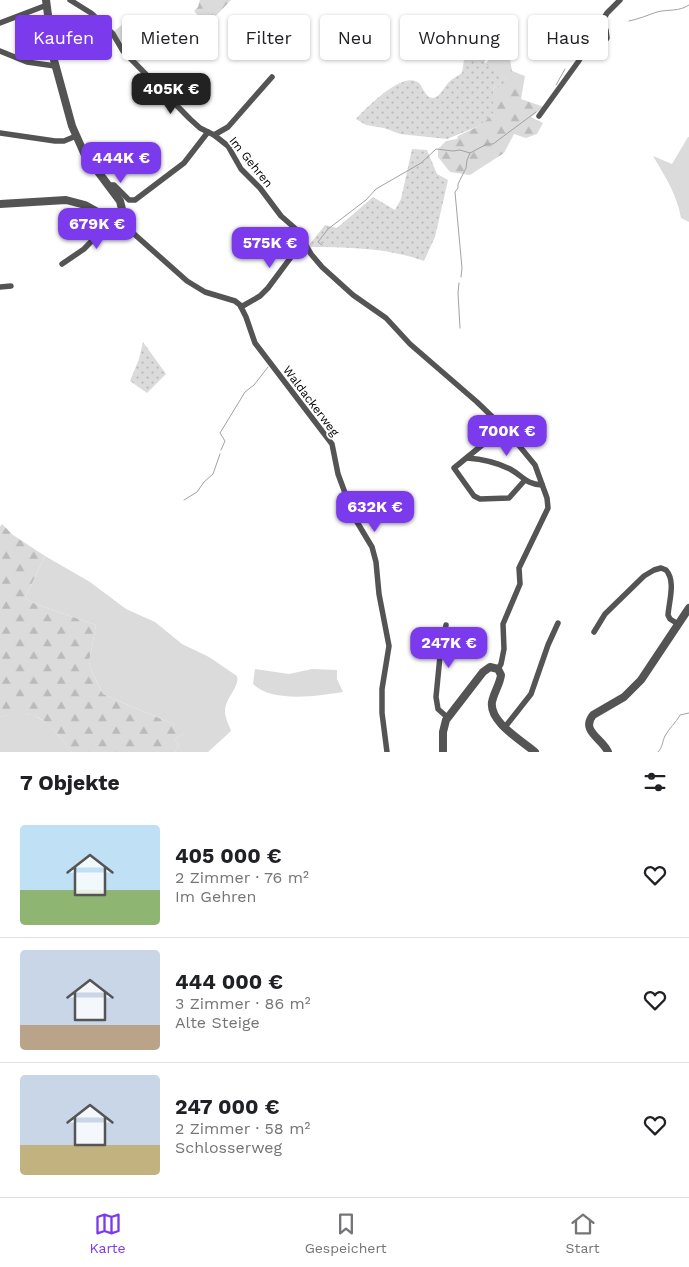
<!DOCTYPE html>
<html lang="de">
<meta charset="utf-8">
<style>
:root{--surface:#fff;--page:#f6f6f6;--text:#202124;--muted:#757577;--line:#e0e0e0;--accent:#7c3aed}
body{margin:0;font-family:"Work Sans",sans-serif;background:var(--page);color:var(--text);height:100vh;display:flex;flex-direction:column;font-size:19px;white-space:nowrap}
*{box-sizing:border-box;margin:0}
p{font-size:16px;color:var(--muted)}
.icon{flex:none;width:28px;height:28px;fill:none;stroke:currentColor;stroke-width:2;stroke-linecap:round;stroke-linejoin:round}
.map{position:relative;height:752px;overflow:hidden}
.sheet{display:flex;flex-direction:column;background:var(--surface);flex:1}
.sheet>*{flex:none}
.banner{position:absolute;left:15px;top:15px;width:660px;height:45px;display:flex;gap:10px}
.price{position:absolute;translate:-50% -42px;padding:0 11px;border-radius:10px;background:var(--accent);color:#fff;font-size:16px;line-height:32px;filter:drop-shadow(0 1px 2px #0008)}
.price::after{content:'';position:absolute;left:50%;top:30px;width:15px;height:11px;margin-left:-8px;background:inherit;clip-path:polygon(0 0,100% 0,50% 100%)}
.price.selected{background:#222;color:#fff}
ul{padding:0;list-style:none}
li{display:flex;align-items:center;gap:15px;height:125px;padding:0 20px}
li+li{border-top:1px solid var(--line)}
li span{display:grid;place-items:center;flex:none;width:140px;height:100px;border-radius:5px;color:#555}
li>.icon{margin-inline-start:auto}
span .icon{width:60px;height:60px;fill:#fffc;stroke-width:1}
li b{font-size:21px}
h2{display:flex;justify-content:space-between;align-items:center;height:60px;padding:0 20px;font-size:21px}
.tag{padding:0 18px;border-radius:5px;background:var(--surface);box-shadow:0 1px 4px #0004;font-size:18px;line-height:45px}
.tag.selected{background:var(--accent);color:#fff}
.tab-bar{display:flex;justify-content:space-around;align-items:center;height:70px;border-top:1px solid var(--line);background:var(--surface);font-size:14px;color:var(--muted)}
.tab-bar a{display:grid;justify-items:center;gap:2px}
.tab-bar .selected{color:var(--accent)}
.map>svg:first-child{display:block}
.green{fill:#dbdbdb}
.forest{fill:url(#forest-firs)}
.garden{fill:url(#garden-dots)}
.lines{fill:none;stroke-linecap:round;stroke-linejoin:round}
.stream{stroke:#a2a2a2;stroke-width:1}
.minor{stroke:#545454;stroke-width:5.5}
.tertiary{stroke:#545454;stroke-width:8}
.labels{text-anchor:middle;stroke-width:4;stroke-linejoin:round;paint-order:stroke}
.street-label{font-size:12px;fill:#000;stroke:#fff}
</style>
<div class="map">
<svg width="689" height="752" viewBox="0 0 689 752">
<defs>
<pattern id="forest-firs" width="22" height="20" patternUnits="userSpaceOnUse" patternTransform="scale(1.25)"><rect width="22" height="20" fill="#dbdbdb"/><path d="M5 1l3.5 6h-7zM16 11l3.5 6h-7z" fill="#bababa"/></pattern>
<pattern id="garden-dots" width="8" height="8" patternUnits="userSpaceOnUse" patternTransform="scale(1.25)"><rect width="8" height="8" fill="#dbdbdb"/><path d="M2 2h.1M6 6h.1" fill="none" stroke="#bababa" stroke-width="1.8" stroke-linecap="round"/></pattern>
</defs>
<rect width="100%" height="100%" fill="#fff"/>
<g class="green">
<path d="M133,17C144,17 147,24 149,34L143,41L151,50L138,63L124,46L114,31Z"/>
<path d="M688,137H689V222L681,218C677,195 665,176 653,156L672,164Z"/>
<path d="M45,556L90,582L126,609L155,622L182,644L209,657L237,676C240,687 225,698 225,711C225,718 229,725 231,731L208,752H174L179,746L174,739L185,733L181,725H175L103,694L91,670L89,662L96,625L33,603L25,598Z"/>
<path d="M255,669L289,674L312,669L337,670V679L343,692C318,696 272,703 253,684Z"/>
<path d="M16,713L33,715L49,724L72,752H0V717Z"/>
</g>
<g class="forest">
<path d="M200,0H231L209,23L206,24L194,11L198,7Z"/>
<path d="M499,48L510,59L512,71L525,76L521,99L544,107L531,117L543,123L537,134L526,138L514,134L504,153L470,175L450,172L438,157V149L446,141L457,139L458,136L479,126L493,114V91L495,85L507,80L485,64Z"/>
<path d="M2,524L13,535L45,556L25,598L33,603L96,625L89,662L91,670L103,694L175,725H181L186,728L185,733L174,739L179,746L174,752H72C48,723 41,707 0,717V527Z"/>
</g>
<g class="garden">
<path d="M481,31L498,46L484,62L507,80L502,90L495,85L493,91V114L479,126L447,139L400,134L384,128L366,125L356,119C366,108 405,68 420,84C423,88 426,98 433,98C440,97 445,86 449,82C453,78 458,76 462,73L465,54L461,44Z"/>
<path d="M412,149L427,150L437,174L448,180L435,237L424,261C388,248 348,247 311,247L309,245L325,225L337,228L373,197L395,210L401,199Z"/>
<path d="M143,342L166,374L147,393L130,381L139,359Z"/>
</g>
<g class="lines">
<g class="stream">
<path d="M629,21C639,19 648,15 657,12C668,9 679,12 689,5"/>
<path d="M556,85L565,69"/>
<path d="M322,245L318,242L328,229L366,200L376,189L421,163L436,149L453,151L460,150L470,153L487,144H493L536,112"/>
<path d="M461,277L462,268L455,192L458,188V184L466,168L467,160L470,153"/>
<path d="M459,283L458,293L460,328"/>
<path d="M221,450L225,441L220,433L245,392L254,385L268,367"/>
<path d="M184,500L197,492L204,482L213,474L220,454"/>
<path d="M658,752C663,747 662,742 665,736C669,728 676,723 680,715L689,713"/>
</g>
<g class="minor">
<path d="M70,0L91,13L103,24L113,34L123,51L190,119L200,128L214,135L228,146L241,169L260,188L281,216L297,230L311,254L322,267L353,295L386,318L410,344L477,402L507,431L535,465L547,498L548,508L519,568L520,584L503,624L504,649L501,664L498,669"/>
<path d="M0,23L47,5"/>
<path d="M594,37L599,42H604L607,38L606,30L600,25"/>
<path d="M0,51L27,62L55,66"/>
<path d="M539,116L578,62L607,13L620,0"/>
<path d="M0,133L55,141H64L76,136"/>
<path d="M214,135L228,127L272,77"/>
<path d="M108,185H114L129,200H135L184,163L208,132"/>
<path d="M62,264L84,249L115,217L187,281L205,292L235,301L240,305L246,317L255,343L332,444L338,474L354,517L372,547L376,562L379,594L389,646L382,689V713L387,752"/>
<path d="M0,287L11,286"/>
<path d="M241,307L260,296L268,288L303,241"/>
<path d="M503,428L454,468L474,496L480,499L509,498L525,480"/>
<path d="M467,458C481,459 498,463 510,469C523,476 525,484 542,485"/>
<path d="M446,625L440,656L436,697L438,709L447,717"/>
<path d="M594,632L605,614L644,576L654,570L661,568L666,570C676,581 669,601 668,615L670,619L678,624"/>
<path d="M505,727L531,694L548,645L558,623"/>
</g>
<g class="tertiary">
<path d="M0,204L66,200L85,205L110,219L117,216L122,209L120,201L84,153L72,126L54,60L46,0"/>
<path d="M443,752V732L446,720L483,672L490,667L498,669L501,675C500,684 494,692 492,702C489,722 521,740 535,752"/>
<path d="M608,752C603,739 580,731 593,715L624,697L641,680L689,608"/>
</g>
</g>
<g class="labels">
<g class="street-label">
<text transform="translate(251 162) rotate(51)" y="4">Im Gehren</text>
<text transform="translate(311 401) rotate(53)" y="4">Waldackerweg</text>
</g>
</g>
</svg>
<b class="price selected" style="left:171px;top:115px">405K €</b>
<b class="price" style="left:121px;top:184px">444K €</b>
<b class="price" style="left:97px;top:250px">679K €</b>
<b class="price" style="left:270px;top:269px">575K €</b>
<b class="price" style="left:507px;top:457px">700K €</b>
<b class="price" style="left:375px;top:533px">632K €</b>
<b class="price" style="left:449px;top:669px">247K €</b>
<div class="banner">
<a class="tag selected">Kaufen</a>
<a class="tag">Mieten</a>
<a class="tag">Filter</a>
<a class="tag">Neu</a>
<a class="tag">Wohnung</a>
<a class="tag">Haus</a>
</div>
</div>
<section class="sheet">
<h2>7 Objekte<svg class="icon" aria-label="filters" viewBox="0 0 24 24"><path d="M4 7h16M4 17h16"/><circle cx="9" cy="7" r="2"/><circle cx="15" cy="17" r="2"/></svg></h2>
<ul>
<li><span style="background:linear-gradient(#bfe0f5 65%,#8fb573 0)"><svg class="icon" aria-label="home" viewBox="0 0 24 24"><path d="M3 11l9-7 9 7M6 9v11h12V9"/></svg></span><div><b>405 000 €</b><p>2 Zimmer · 76 m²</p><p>Im Gehren</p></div><svg class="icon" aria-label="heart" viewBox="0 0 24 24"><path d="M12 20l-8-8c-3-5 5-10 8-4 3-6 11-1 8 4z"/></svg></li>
<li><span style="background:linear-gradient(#c9d6e8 75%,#b9a48a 0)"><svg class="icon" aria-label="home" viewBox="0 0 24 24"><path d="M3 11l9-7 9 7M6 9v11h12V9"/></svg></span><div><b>444 000 €</b><p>3 Zimmer · 86 m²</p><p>Alte Steige</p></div><svg class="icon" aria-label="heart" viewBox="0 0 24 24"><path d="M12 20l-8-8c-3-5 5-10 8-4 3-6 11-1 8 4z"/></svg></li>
<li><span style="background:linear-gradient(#c9d6e8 70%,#c2b280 0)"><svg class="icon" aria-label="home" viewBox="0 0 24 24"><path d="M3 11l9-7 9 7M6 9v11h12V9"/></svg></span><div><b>247 000 €</b><p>2 Zimmer · 58 m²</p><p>Schlosserweg</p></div><svg class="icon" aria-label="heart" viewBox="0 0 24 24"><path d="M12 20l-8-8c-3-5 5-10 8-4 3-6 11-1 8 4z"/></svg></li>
</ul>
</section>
<nav class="tab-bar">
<a class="selected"><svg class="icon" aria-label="map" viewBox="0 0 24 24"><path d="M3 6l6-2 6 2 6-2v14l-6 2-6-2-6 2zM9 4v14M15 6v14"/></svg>Karte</a>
<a><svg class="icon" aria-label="saved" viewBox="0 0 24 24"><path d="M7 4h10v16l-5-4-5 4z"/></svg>Gespeichert</a>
<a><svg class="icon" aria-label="home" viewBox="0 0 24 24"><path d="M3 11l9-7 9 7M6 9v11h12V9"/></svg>Start</a>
</nav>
